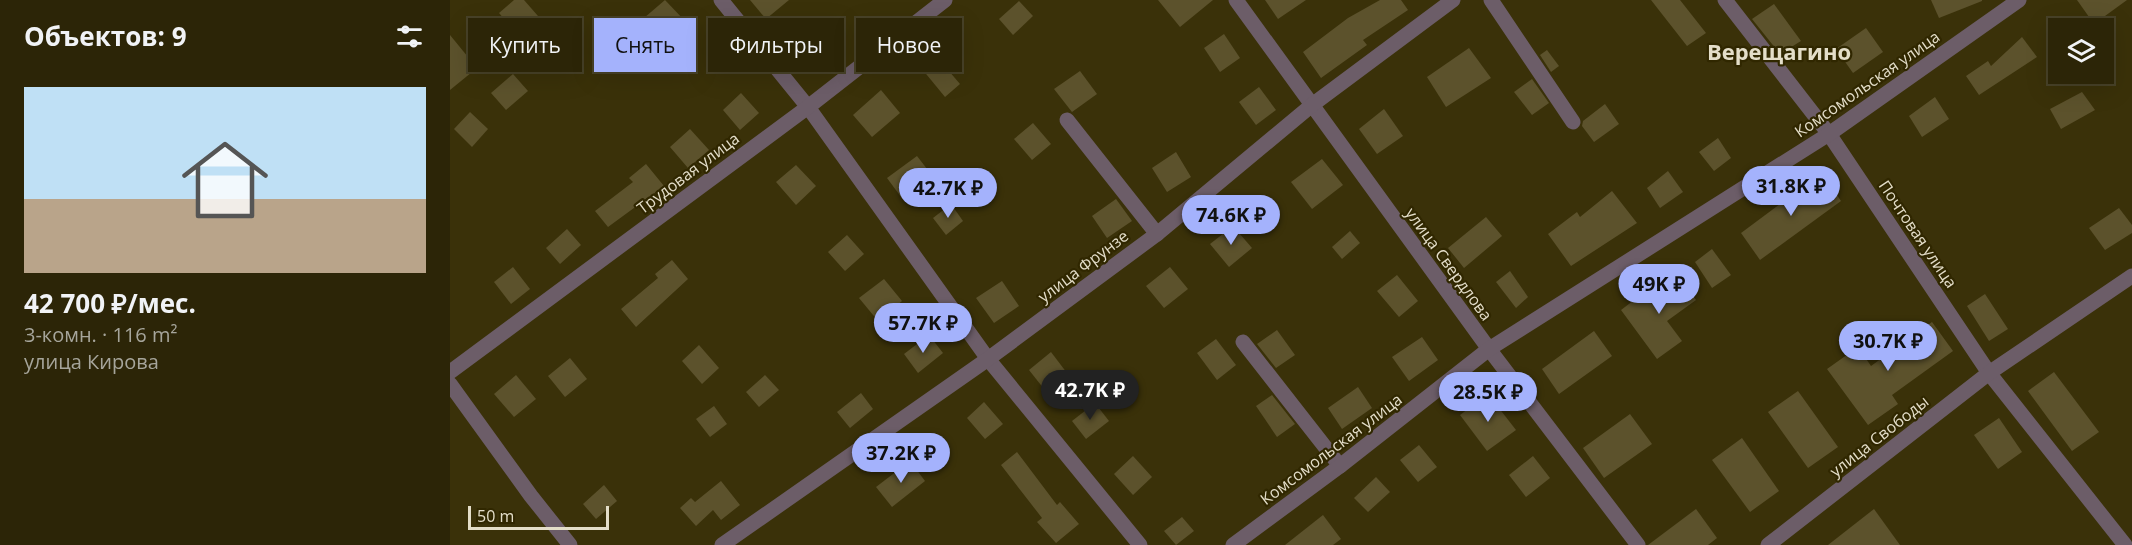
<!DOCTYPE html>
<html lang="ru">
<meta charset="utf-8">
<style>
:root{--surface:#2c2507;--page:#383115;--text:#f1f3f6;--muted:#a6a59b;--line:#484228;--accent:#a4b2fc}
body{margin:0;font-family:"Open Sans",sans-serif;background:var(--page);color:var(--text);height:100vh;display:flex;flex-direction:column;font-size:22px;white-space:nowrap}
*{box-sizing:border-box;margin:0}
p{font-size:20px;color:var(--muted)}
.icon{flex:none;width:33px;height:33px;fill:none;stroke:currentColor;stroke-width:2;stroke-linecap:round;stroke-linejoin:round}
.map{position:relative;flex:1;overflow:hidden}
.side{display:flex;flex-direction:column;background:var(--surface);width:450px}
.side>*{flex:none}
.banner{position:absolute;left:18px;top:18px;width:570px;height:54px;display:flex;gap:12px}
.controls{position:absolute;left:1598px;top:18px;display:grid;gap:12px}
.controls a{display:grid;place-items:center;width:66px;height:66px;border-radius:0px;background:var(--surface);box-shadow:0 6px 24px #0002,0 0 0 2px var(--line);font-size:30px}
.scale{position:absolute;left:18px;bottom:15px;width:141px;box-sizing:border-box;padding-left:6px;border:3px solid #e4dec9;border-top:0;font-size:16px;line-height:21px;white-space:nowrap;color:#e4dec9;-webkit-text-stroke:4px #302700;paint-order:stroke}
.price{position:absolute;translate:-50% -51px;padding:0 14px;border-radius:21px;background:var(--accent);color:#111;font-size:20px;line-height:39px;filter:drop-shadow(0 2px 3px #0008)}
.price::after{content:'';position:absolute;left:50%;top:36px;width:18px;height:14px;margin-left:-9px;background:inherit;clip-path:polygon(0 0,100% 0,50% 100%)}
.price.selected{background:#222;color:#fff}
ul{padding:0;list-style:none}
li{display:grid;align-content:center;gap:12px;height:318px;padding:0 24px}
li+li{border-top:2px solid var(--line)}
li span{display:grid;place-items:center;height:186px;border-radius:0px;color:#555}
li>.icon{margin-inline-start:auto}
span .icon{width:108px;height:108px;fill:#fffc;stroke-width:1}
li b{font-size:26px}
h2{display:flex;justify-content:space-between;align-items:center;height:72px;padding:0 24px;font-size:26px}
.tag{padding:0 21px;border-radius:0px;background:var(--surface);box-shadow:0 6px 24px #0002,0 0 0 2px var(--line);font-size:21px;line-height:54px}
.tag.selected{background:var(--accent);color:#111}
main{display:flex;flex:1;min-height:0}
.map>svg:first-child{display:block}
.building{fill:#5c522c}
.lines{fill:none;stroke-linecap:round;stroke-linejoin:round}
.minor{stroke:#6c5d68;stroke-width:15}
.labels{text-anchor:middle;stroke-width:4.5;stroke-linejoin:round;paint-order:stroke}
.street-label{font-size:16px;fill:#e4dec9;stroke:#302700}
.district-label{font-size:22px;font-weight:bold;fill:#e4dec9;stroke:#302700}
</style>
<main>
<section class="side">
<h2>Объектов: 9<svg class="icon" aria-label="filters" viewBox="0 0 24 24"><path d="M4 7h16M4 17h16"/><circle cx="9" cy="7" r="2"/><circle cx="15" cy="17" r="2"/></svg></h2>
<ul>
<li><span style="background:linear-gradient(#bfe0f5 60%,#b9a48a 0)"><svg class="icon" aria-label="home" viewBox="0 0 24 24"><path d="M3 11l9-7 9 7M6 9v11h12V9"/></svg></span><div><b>42 700 ₽/мес.</b><p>3-комн. · 116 m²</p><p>улица Кирова</p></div></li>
</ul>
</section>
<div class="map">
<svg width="1682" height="545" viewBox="0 0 1682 545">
<rect width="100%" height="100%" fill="#3a3109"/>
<g class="building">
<path d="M64,0H74L88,16L68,35L49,13Z"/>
<path d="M215,0L235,21L212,40L194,18Z"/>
<path d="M300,0H339L316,19Z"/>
<path d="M708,0H763L730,27Z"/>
<path d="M815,0H856L828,19Z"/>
<path d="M930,0H951L958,10L913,40L917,45L871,78L853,52L898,18Z"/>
<path d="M1201,0H1230L1256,33L1237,46Z"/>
<path d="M1481,0H1532V1L1489,18Z"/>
<path d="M1627,0H1677L1644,24Z"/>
<path d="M569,1L583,16L563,35L549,19Z"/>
<path d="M1324,4L1351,41L1330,54L1302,19Z"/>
<path d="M375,23L389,40L364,62L350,45Z"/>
<path d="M1416,28L1433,52L1403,73L1386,49Z"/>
<path d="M774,34L790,58L770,72L754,48Z"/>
<path d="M0,35L27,68L0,90Z"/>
<path d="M1572,37L1587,57L1529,95L1516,76L1538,61L1541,66Z"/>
<path d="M105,38L119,52L98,71L84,56Z"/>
<path d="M1019,48L1041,78L996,107L977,77Z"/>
<path d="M1097,50L1109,66L1101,72L1090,55Z"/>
<path d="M487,57L510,84L495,97L472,69Z"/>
<path d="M630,71L647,94L622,112L604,89Z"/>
<path d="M63,74L78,91L56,110L41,93Z"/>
<path d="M1082,79L1099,103L1082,115L1064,92Z"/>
<path d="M809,87L826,110L806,125L789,102Z"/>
<path d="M431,90L450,113L422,137L403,115Z"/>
<path d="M1632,92L1645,110L1611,129L1600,109Z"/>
<path d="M291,93L309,113L290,130L273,110Z"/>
<path d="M1485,97L1499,119L1472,137L1459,116Z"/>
<path d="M1155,104L1169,124L1144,142L1132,126L1133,121Z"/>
<path d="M934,109L953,136L927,154L909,129Z"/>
<path d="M20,112L38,129L22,147L4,129Z"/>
<path d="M583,123L601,144L582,160L564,139Z"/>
<path d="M240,129L259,150L238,168L220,147Z"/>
<path d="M1268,138L1281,158L1264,171L1249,152Z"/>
<path d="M726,152L741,177L717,192L702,168Z"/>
<path d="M467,156L484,178L454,201L437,178Z"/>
<path d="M872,159L893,185L862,209L841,182Z"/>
<path d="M196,164L214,186L158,227L145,211L183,182L179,178Z"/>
<path d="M346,165L366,186L346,205L326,182Z"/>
<path d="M1218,171L1233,192L1210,208L1197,188Z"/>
<path d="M1372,173L1391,201L1310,260L1291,233Z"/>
<path d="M1162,191L1187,223L1121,266L1098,234L1127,212L1130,217Z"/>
<path d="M666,199L682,221L657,238L642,216Z"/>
<path d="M501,204L513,221L496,235L483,218Z"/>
<path d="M1669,208L1682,225V233L1655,250L1639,228Z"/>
<path d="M1036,217L1052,236L1014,268L998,248Z"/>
<path d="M783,226L802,248L779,267L760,244Z"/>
<path d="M117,229L131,245L110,264L96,248Z"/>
<path d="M900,231L910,243L892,259L882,247Z"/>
<path d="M397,235L414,254L395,271L378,252Z"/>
<path d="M1262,249L1281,275L1262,288L1245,262Z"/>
<path d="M222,260L238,279L186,327L171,309L208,278L205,274Z"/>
<path d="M63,267L80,289L61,304L44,282Z"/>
<path d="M720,267L738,289L714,308L696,286Z"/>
<path d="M1060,271L1078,297L1066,308L1046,282Z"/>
<path d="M1227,274L1246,300L1217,321L1232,341L1207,359L1171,310L1196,291L1199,295Z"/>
<path d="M947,275L968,301L949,317L927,291Z"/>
<path d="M434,279L452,301L428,321L409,298Z"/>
<path d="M552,281L569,306L544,323L526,298Z"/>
<path d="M1535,294L1558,329L1539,341L1517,306Z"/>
<path d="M1482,322L1503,351L1442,395L1448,404L1418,425L1377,369L1408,347L1421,366Z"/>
<path d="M827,330L845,355L826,368L807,344Z"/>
<path d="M1144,331L1162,356L1109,394L1092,369Z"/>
<path d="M479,335L493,353L468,373L454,354Z"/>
<path d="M972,337L988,360L959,381L942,357Z"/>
<path d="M766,339L786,365L767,380L747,353Z"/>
<path d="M249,345L269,368L252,384L232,361Z"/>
<path d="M601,352L620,377L598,394L579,370Z"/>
<path d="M120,358L137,379L115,397L98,376Z"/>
<path d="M1604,372L1649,432L1622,451L1578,391Z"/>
<path d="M66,375L86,399L64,417L44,394Z"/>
<path d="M315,375L329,390L309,407L296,392Z"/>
<path d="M908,387L922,408L892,429L878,408Z"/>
<path d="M1348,391L1388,447L1358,468L1318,412Z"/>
<path d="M411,393L423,409L400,428L387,412Z"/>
<path d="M1038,394L1066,430L1037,451L1010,415Z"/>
<path d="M822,395L845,424L827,437L806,406Z"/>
<path d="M534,402L553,424L535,439L517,418Z"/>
<path d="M645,403L659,421L636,439L622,421Z"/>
<path d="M264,406L277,424L260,437L246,419Z"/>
<path d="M1180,414L1202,444L1154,478L1133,448Z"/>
<path d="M1549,418L1572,452L1548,469L1524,435Z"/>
<path d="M1292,438L1329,491L1300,512L1262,460Z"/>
<path d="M969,445L987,467L968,482L950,460Z"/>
<path d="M567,452L607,505L610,502L629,524L606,543L587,522L592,518L551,465Z"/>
<path d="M683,456L702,477L683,495L664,474Z"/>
<path d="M1083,456L1100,478L1076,497L1059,475Z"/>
<path d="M460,461L475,481L442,507L426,487Z"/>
<path d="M926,477L940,492L918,512L904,498Z"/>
<path d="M271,481L290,505L271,520L263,510L246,526L230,508L241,498L245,502Z"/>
<path d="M154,485L167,501L146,519L133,504Z"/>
<path d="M1246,509L1267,538L1258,545H1198Z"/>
<path d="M1424,509L1450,545H1378Z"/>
<path d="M873,515L891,539L883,545H835Z"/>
<path d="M732,517L744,531L726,545L714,531Z"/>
</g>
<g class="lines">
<g class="minor">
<path d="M271,0L358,107L538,359L690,545"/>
<path d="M786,0L1039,349L1188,545"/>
<path d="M1041,0L1123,122"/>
<path d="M1275,0L1379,134L1539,373L1675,545"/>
<path d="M617,120L707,234"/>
<path d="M793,342L890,466"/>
<path d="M0,372L358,107L495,0"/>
<path d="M0,384L81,496L120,545"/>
<path d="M272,545L538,359L707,234L862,105L1003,0"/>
<path d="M783,545L890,466L1039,349L1379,134L1569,0"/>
<path d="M1318,545L1539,373L1682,276"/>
</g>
</g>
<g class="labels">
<g class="street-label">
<text transform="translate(1417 84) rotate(-35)" y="6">Комсомольская улица</text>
<text transform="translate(238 173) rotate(-37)" y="6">Трудовая улица</text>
<text transform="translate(1468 234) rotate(56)" y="6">Почтовая улица</text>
<text transform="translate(999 264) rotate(54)" y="6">улица Свердлова</text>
<text transform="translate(633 266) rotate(-37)" y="6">улица Фрунзе</text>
<text transform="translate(1429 436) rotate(-38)" y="6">улица Свободы</text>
<text transform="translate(881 449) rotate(-37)" y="6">Комсомольская улица</text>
</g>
<g class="district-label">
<text x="1329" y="60">Верещагино</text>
</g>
</g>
</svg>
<div class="controls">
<a><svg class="icon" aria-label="layers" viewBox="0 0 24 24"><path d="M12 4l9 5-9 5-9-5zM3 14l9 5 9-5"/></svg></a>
</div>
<div class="scale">50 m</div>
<b class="price" style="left:1341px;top:217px">31.8K ₽</b>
<b class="price" style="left:498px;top:219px">42.7K ₽</b>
<b class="price" style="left:781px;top:246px">74.6K ₽</b>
<b class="price" style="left:1209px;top:315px">49K ₽</b>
<b class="price" style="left:473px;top:354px">57.7K ₽</b>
<b class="price" style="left:1438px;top:372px">30.7K ₽</b>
<b class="price selected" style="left:640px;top:421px">42.7K ₽</b>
<b class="price" style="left:1038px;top:423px">28.5K ₽</b>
<b class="price" style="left:451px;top:484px">37.2K ₽</b>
<div class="banner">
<a class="tag">Купить</a>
<a class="tag selected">Снять</a>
<a class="tag">Фильтры</a>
<a class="tag">Новое</a>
</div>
</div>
</main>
